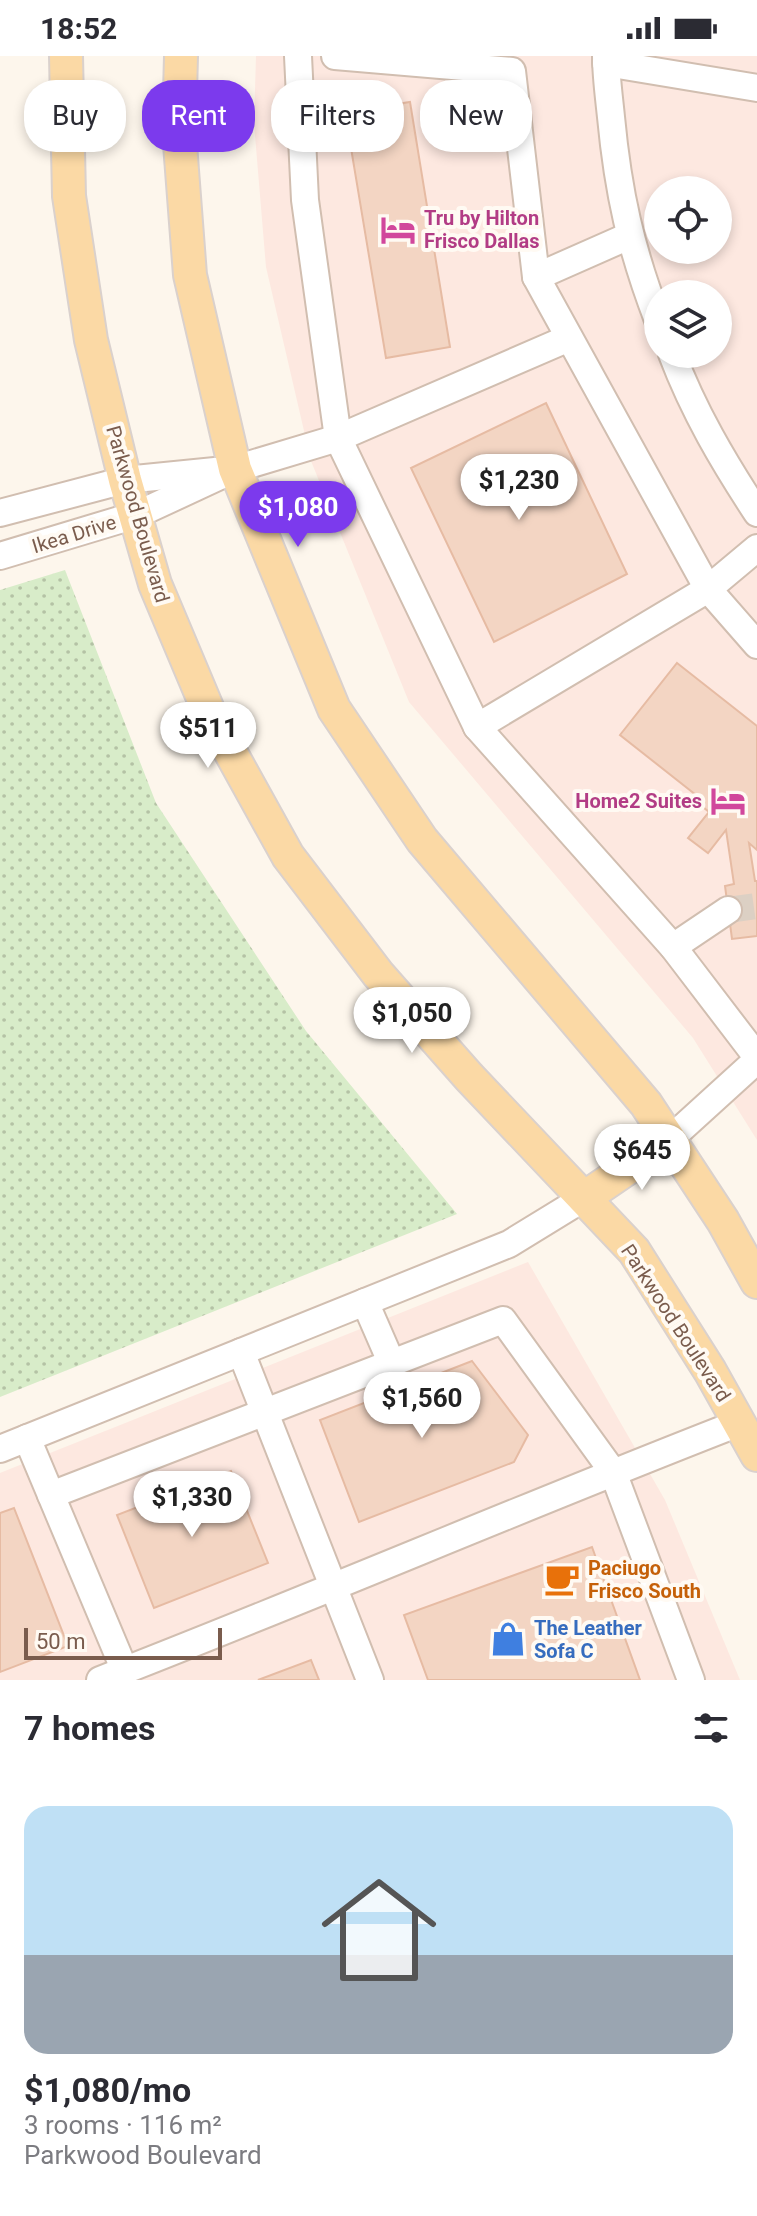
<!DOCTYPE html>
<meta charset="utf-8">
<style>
:root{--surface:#fff;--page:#f7f7f7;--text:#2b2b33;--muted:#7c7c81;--accent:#7c3aed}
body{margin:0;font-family:Roboto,sans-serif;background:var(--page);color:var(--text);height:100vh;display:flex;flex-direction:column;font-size:30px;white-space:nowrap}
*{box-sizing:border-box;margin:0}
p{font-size:26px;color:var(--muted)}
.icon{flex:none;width:44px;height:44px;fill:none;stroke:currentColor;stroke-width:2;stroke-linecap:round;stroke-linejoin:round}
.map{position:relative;height:1624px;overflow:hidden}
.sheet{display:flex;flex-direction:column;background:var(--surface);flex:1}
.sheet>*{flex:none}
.top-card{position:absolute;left:24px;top:24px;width:710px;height:72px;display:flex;gap:16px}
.fabs{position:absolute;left:644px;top:120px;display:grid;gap:16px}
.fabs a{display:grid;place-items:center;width:88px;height:88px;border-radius:50%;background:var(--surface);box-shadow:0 4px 12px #0003;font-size:40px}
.scale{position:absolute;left:24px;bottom:20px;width:198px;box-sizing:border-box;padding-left:8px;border:4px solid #7a5c4d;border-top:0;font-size:22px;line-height:28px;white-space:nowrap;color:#7a5c4d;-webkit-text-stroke:6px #fffaf3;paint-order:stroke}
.price{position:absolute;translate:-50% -68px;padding:0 18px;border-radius:28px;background:#fff;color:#222;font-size:26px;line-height:52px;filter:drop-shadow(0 2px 4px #0008)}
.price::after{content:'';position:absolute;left:50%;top:48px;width:24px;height:18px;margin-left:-12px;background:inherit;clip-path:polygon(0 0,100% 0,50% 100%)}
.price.active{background:var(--accent);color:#fff}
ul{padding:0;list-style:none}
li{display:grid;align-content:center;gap:16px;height:424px;padding:0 24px}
li span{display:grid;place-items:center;height:248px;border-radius:24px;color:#555}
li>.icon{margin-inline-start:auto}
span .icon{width:144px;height:144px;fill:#fffc;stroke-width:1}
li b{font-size:34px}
h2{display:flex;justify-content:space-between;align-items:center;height:96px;padding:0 24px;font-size:34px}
.tag{padding:0 28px;border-radius:32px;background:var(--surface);box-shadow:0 4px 12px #0003;font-size:28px;line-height:72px}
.tag.active{background:var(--accent);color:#fff}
.status{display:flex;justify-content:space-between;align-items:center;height:56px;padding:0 40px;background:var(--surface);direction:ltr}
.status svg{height:22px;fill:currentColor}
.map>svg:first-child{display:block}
.commercial{fill:#fde8e0;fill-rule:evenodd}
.grass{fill:url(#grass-dots)}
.building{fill:#f3d5c3;stroke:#e6bba3;stroke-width:2}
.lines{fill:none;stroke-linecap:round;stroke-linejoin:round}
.minor-tunnel{stroke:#dcd0c4;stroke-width:26;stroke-dasharray:26 13;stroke-linecap:butt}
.minor-casing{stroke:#d1beb0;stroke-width:30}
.major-casing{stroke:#dad1cd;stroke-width:36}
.minor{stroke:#fff;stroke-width:26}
.major{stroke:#fbd9a5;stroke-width:32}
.labels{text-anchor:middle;stroke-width:8;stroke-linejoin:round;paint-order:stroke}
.hotel-label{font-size:20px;font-weight:bold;fill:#b23c85;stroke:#fffaf3;text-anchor:start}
.street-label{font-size:20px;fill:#7a5c4d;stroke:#fffaf3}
.food-label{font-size:20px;font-weight:bold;fill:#c56008;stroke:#fffaf3;text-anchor:start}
.shop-label{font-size:20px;font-weight:bold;fill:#366cbe;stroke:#fffaf3;text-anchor:start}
</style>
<div class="status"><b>18:52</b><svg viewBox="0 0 49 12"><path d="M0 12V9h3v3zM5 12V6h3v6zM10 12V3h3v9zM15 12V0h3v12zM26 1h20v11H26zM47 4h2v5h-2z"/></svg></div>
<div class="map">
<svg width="757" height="1624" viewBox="0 0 757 1624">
<defs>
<pattern id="grass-dots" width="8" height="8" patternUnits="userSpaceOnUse" patternTransform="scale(2)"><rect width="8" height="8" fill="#d8ecc9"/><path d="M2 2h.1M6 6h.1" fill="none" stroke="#b4c2a5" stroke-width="1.8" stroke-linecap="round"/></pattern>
</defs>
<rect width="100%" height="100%" fill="#fdf6ec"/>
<g class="commercial">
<path d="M256,0H757V1084L693,982L409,646L311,405L266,211L254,67ZM658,134H718V194H658ZM658,238H718V298H658Z"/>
<path d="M528,1206L665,1444L740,1624H0V1417Z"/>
</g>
<path class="grass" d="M65,514L156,747L306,975L457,1158L0,1341V534Z"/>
<g class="building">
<path d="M410,46L450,291L386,302L345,56Z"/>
<path d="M546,347L627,518L494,586L411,412Z"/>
<path d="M677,607L757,670V794L749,787L755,825H757V880L732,883L725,830L734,828L726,774L708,797L688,782L709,756L698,747L701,743L620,679Z"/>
<path d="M472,1305L528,1379L514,1406L359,1466L320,1364Z"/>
<path d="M231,1415L268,1507L154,1552L117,1459Z"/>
<path d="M14,1452L68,1590L0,1616V1457Z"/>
<path d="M592,1491L640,1624H428L404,1559Z"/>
<path d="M311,1604L319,1624H258Z"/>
</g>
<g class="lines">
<path class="minor-tunnel" d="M728,854L757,850"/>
<g class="minor-casing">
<g id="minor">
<path d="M298,0L305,144L338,382L477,671L673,891L757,1001"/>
<path d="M335,0L512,15L536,221"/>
<path d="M606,0C606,20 609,41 611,61C618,136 631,194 658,264"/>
<path d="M606,7L757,32"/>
<path d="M629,180L536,221L708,533L757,589"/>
<path d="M672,298C694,356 723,405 757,457"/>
<path d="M0,457L125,424L215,415"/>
<path d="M0,500L136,459L235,413L338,382L569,282"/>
<path d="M477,671L708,533L757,492"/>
<path d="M673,891L728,854"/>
<path d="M669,1084L757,1004"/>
<path d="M365,1246L392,1308"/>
<path d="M241,1296L370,1624"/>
<path d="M27,1382L125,1615"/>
<path d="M0,1393L509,1188L584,1142"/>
<path d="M51,1439L503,1264L613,1416L691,1624"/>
<path d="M100,1624C314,1541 525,1450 739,1367"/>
</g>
</g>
<g class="major-casing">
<g id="major">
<path d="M66,0L69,140L91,284L125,424L155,528L211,661L288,800L378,918L469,1021L634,1195L710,1315L757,1399"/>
<path d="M181,0L179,75L190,219L235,413L334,653L422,784L646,1048L723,1165L757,1226"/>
<path d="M584,1142L669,1084"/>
</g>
</g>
<use href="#minor" class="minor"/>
<use href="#major" class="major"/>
</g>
<defs>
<g id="hotel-bare" transform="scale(2.76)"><path d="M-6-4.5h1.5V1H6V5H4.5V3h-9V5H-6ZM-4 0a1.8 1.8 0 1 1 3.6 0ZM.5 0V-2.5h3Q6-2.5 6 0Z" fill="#d1479c" stroke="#fffaf3" stroke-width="2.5" paint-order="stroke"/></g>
<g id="cafe-bare" transform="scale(2.76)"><path d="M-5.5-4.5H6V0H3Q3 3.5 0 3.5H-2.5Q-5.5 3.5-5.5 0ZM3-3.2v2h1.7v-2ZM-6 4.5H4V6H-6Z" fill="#e8710a" stroke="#fffaf3" stroke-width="2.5" paint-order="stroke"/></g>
<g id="shop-bare" transform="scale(2.76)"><path d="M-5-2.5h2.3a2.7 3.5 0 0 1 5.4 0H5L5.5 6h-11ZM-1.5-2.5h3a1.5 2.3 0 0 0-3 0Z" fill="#3f7fe0" stroke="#fffaf3" stroke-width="2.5" paint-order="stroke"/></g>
</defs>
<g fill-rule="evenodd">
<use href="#hotel-bare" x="398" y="174"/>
<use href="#hotel-bare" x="728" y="745"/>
<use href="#cafe-bare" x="562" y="1523"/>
<use href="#shop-bare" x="508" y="1583"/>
</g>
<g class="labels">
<g class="hotel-label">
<text x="424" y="169">Tru by Hilton<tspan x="424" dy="23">Frisco Dallas</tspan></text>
<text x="702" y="752" text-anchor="end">Home2 Suites</text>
</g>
<g class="street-label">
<text transform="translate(138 458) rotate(74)" y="7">Parkwood Boulevard</text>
<text transform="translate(74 478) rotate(-17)" y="7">Ikea Drive</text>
<text transform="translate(676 1267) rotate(57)" y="7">Parkwood Boulevard</text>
</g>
<g class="food-label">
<text x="588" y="1519">Paciugo<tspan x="588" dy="23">Frisco South</tspan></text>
</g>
<g class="shop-label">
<text x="534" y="1579">The Leather<tspan x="534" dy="23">Sofa C</tspan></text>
</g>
</g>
</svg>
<div class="fabs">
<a><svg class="icon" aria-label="locate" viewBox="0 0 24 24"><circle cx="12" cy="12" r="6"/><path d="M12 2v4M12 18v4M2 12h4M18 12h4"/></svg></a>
<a><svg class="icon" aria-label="layers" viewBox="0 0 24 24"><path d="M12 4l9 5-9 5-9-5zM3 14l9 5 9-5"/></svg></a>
</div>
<div class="scale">50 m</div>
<b class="price" style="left:519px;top:466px">$1,230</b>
<b class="price active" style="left:298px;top:493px">$1,080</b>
<b class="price" style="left:208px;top:714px">$511</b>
<b class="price" style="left:412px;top:999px">$1,050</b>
<b class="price" style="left:642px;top:1136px">$645</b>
<b class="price" style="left:422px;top:1384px">$1,560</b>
<b class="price" style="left:192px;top:1483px">$1,330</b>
<div class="top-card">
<a class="tag">Buy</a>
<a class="tag active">Rent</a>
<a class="tag">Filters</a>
<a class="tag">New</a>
</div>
</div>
<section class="sheet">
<h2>7 homes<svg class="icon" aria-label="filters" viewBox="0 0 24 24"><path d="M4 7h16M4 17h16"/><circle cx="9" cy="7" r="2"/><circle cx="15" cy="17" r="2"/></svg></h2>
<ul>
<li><span style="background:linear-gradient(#bfe0f5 60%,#9aa5b1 0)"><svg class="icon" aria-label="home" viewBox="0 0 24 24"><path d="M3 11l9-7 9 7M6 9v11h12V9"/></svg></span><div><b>$1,080/mo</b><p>3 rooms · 116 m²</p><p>Parkwood Boulevard</p></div></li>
</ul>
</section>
